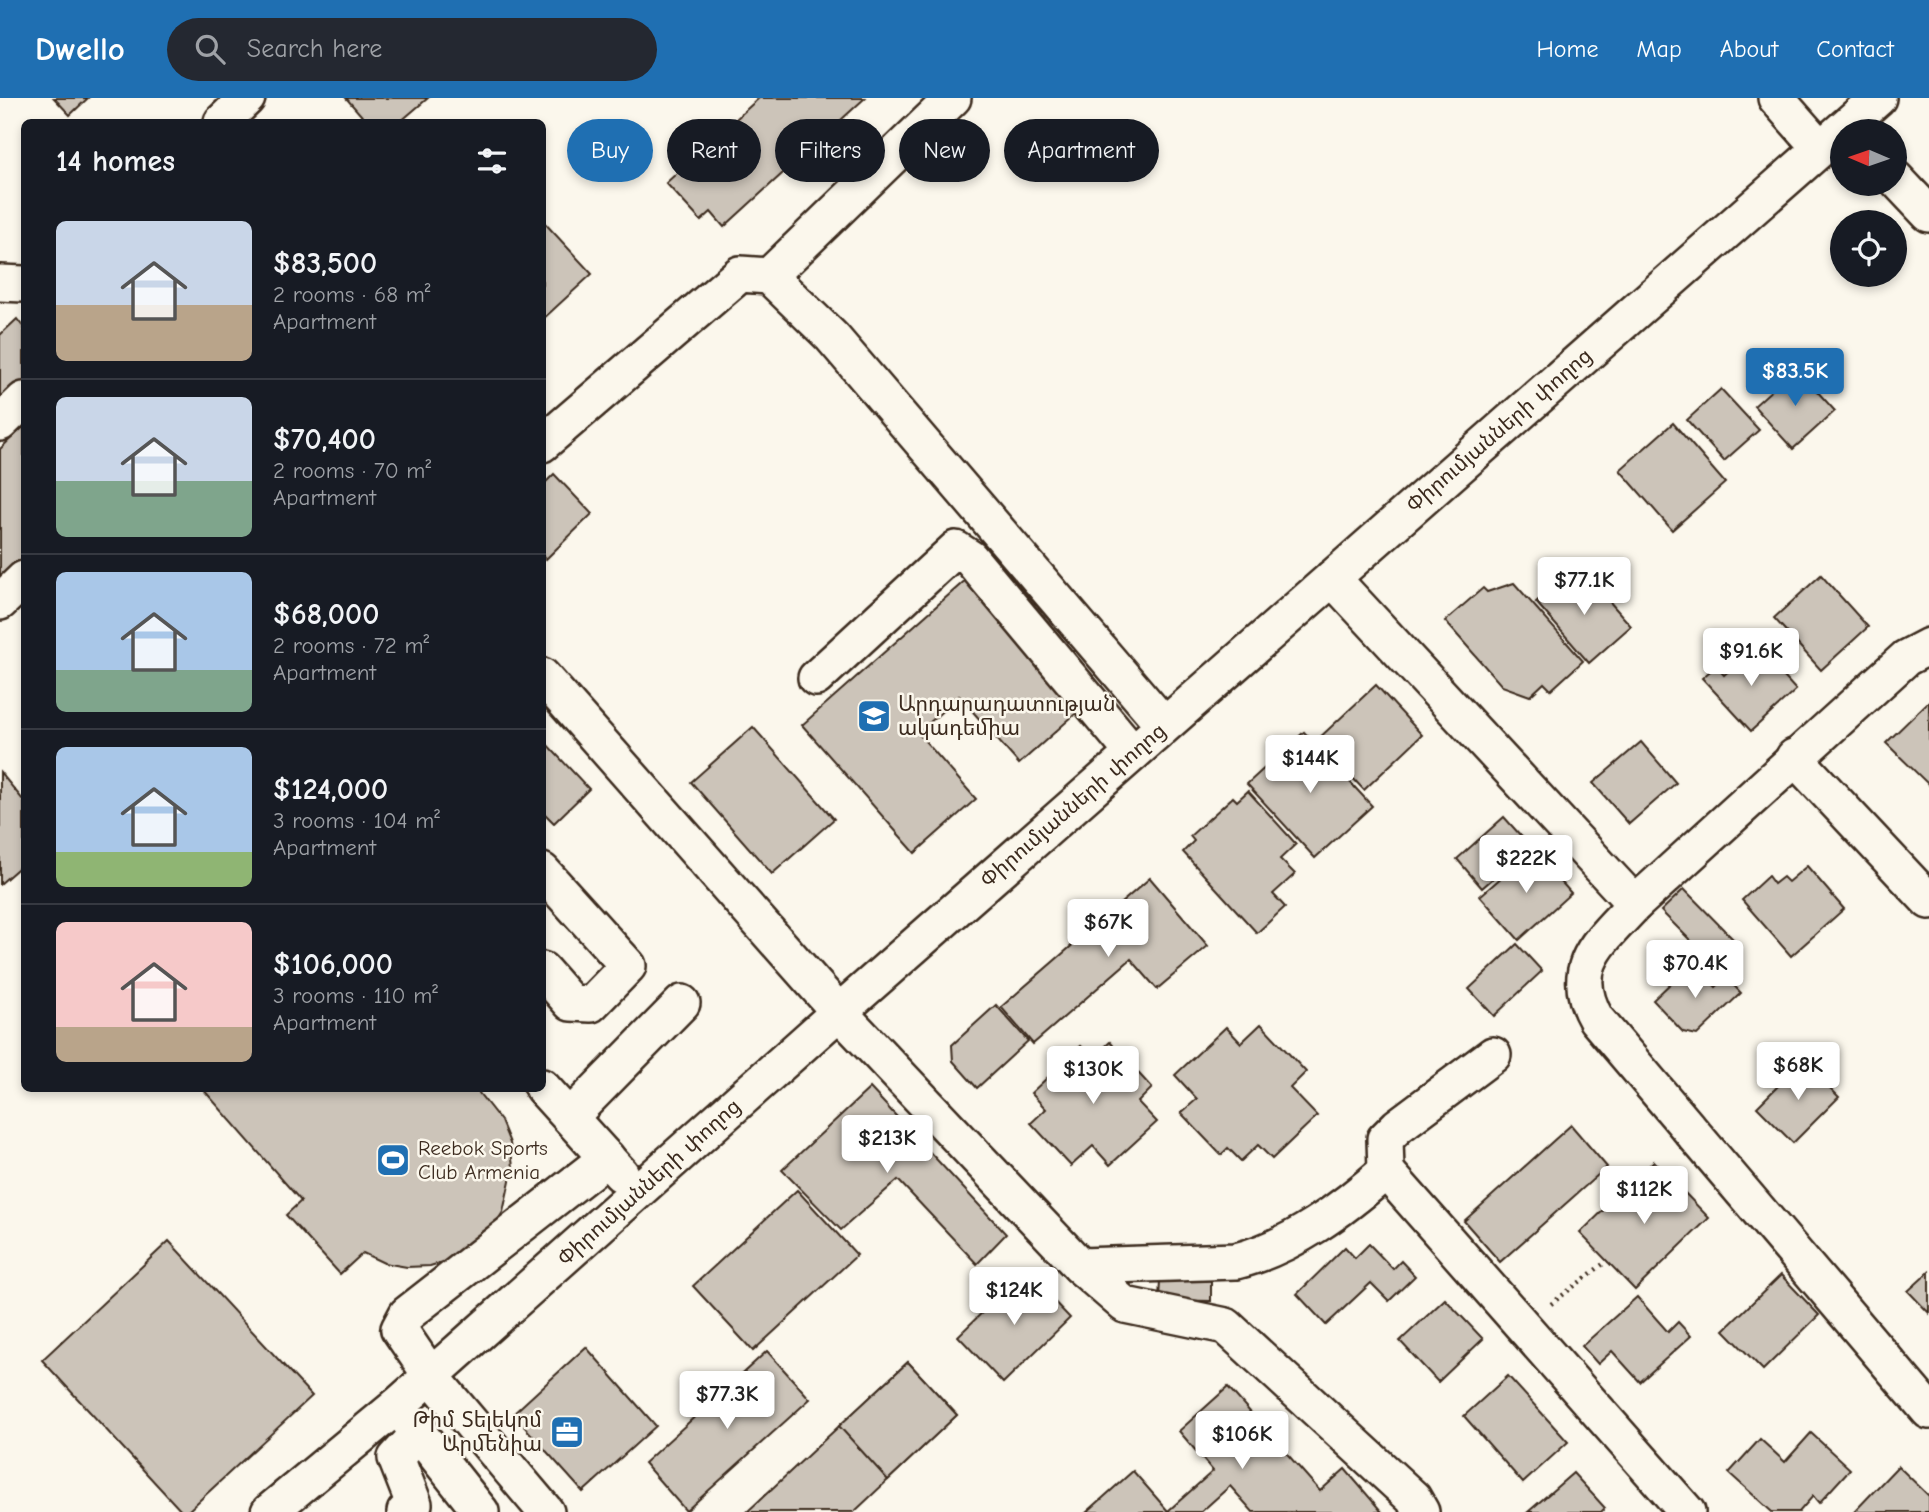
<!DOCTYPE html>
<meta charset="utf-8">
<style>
:root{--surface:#171b24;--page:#242831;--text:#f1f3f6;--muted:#9ea1a6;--line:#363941;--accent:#1f6fb2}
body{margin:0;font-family:"Comic Neue","Noto Sans Armenian",sans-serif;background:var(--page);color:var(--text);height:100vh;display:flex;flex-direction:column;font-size:26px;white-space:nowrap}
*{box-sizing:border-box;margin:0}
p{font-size:23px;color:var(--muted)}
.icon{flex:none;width:38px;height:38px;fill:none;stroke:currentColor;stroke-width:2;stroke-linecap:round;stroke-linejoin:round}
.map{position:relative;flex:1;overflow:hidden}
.side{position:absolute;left:21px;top:21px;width:525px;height:973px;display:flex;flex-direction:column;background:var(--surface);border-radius:10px;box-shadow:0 4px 10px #0003}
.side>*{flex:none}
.top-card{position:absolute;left:567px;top:21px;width:665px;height:63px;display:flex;gap:14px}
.needle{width:46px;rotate:272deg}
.buttons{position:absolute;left:1830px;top:21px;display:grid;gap:14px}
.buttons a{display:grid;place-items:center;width:77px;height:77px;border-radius:50%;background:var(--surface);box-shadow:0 4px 10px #0003;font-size:35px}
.price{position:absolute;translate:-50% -60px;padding:0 16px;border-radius:7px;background:#fff;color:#222;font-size:23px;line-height:46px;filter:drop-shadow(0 2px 4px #0008)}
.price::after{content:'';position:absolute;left:50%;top:42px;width:21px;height:16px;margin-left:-10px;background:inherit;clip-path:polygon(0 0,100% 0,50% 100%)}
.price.on{background:var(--accent);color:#fff}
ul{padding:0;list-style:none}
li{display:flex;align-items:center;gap:21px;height:175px;padding:0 35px}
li+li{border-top:2px solid var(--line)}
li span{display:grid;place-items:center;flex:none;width:196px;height:140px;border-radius:10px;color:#555}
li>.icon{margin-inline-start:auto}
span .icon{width:84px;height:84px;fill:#fffc;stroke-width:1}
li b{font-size:30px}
h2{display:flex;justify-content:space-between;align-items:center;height:84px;padding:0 35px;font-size:30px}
.pill{padding:0 24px;border-radius:32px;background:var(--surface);box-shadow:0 4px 10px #0003;font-size:24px;line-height:63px}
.pill.on{background:var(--accent);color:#fff}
header{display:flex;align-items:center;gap:42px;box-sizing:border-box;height:98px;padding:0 35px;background:var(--accent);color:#fff}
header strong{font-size:33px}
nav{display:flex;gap:38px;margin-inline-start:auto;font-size:24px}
.search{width:490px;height:63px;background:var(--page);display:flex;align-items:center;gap:18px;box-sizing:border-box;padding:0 24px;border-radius:38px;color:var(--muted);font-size:26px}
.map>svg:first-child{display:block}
.building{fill:#ccc4b9;stroke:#3b2a1e;stroke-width:2}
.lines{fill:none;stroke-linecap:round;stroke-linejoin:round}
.minor-casing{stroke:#3b2a1e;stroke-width:40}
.path{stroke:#3b2a1e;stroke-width:4.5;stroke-dasharray:2 5;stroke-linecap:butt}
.minor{stroke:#fbf7ec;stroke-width:35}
.labels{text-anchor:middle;stroke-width:5;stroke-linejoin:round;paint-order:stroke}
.street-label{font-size:21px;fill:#3b2a1e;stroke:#fbf7ec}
.poi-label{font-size:21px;fill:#3b2a1e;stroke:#fbf7ec;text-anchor:start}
</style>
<header>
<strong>Dwello</strong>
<div class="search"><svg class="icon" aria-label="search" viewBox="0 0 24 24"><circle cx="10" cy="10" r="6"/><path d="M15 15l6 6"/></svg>Search here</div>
<nav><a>Home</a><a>Map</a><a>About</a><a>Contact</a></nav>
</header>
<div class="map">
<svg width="1929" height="1414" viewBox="0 0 1929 1414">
<rect width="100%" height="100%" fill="#fbf7ec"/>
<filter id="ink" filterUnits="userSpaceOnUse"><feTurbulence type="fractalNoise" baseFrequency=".0143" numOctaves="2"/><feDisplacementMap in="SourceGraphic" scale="14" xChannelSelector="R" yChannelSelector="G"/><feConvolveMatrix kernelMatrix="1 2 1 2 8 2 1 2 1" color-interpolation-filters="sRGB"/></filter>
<g filter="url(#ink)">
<g class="building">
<path d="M54,0H88L70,17Z"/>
<path d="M346,0H428L400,24H367Z"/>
<path d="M759,0H865L724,129L711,114L701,123L666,85Z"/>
<path d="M542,122L592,176L542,222Z"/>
<path d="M17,221L24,230V288L0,310V237Z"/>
<path d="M1796,270L1835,313L1793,351L1754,308Z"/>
<path d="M1721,291L1759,332L1724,363L1687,322Z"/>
<path d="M1673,325L1725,385L1672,432L1620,372Z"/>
<path d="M24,328V461L0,484V351Z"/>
<path d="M554,376L592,416L546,461L542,457V388Z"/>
<path d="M1567,477L1584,497L1595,487L1631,528L1589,565L1536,504Z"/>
<path d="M1821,477L1868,529L1821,572L1774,520Z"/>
<path d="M968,480L1082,610L1019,666L959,598L918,635L976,701L915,755L802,627Z"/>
<path d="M1514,485L1583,563L1551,592L1544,585L1530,598L1502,588L1445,523L1483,490L1487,494Z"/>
<path d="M1756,548L1796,592L1751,633L1702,580L1716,568L1724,577Z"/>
<path d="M1376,587L1422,637L1364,692L1317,642Z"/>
<path d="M1929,603V687L1886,645Z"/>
<path d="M753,629L834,721L772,776L691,684Z"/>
<path d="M1304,634L1372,708L1315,760L1247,686Z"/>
<path d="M542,641L589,691L554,725L542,713Z"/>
<path d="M1641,644L1676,685L1629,726L1593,685Z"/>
<path d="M0,674L24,703V765L0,786Z"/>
<path d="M1248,693L1296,746L1280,761L1295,776L1273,796L1285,809L1257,835L1183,754L1194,743L1190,738L1233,699L1237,703Z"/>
<path d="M1504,719L1530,748L1482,790L1457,761Z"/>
<path d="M1533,752L1571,795L1519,842L1480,798Z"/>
<path d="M1807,768L1844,811L1791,858L1742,802L1768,778L1774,786L1783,779L1788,784Z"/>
<path d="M1150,780L1208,848L1157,891L1131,861L1033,946L1001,909Z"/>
<path d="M1684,791L1733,841L1711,863L1661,813Z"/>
<path d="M1517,846L1542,873L1494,918L1469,891Z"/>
<path d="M1693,864L1716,889L1726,879L1741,895L1697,937L1683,934L1653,902Z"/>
<path d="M996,907L1028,943L977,990L953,963L952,947Z"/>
<path d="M1261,926L1306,974L1290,990L1317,1018L1272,1061L1258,1047L1241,1063L1228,1050L1221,1057L1181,1015L1197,1001L1175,977L1226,929L1241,945Z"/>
<path d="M1110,944L1152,990L1138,1004L1157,1024L1110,1067L1093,1048L1071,1068L1031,1025L1046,1011L1031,995L1081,948L1093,960Z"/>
<path d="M1803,963L1839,999L1793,1045L1757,1009Z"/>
<path d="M202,990H475L501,1023L510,1045L513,1069L503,1114L490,1134L453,1161L430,1168L407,1169L384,1165L363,1155L340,1176L286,1117L301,1103Z"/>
<path d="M870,990L1006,1136L977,1166L898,1082L841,1132L782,1072Z"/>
<path d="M1571,1027L1607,1069L1500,1164L1464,1123Z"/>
<path d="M1654,1063L1709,1120L1635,1192L1580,1135Z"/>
<path d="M797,1092L857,1157L753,1253L693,1188Z"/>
<path d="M169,1143L312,1298L187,1414H182L42,1262Z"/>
<path d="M1369,1146L1393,1171L1401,1163L1415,1178L1389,1203L1371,1185L1326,1227L1297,1196L1345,1149L1355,1160Z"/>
<path d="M1025,1173L1070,1220L1003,1285L958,1238Z"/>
<path d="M1929,1174V1215L1908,1193Z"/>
<path d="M1781,1177L1819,1217L1763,1272L1724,1232Z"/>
<path d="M1160,1182H1211V1203L1159,1202Z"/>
<path d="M1637,1199L1668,1234L1678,1224L1691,1238L1640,1284L1612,1253L1598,1266L1582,1248Z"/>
<path d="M1445,1201L1483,1241L1438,1284L1400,1243Z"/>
<path d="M586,1249L656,1328L583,1394L513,1316Z"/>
<path d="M767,1253L810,1301L686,1413L644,1365Z"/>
<path d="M908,1264L957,1317L854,1414H747Z"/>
<path d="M908,1264L957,1317L888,1382L839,1328Z"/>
<path d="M1508,1278L1568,1344L1523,1385L1464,1318Z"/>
<path d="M1228,1289L1320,1393L1345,1371L1382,1414H1253L1230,1388L1201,1414H1087L1133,1373L1168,1413L1213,1373L1179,1333Z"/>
<path d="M1811,1335L1850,1371L1819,1405L1813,1398L1799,1414H1772L1729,1375L1760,1341L1785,1364Z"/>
<path d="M1898,1368L1929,1398V1414H1854Z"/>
<path d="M1573,1375L1605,1410L1601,1414H1528Z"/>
</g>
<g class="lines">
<g class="minor-casing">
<g id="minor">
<path d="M1776,0L1820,50"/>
<path d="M222,24L247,0"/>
<path d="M1895,80L1929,116"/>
<path d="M769,178L953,0"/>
<path d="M0,185L24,186"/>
<path d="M0,325L24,302"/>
<path d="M542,346L740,176L769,178L832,239L1164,627"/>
<path d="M1332,480L1635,806"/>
<path d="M0,504L24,481"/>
<path d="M1929,548L1906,560L1635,806C1601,843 1566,868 1596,921L1929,1313"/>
<path d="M542,578L839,914L1080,1168L1236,1163C1292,1149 1343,1111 1386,1073L1687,1414"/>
<path d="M816,580L956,451L970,460L1133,655"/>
<path d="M1794,659L1929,803"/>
<path d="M542,773L628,868L591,906L571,905L542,872"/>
<path d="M542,989L621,1076"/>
<path d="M570,1019L682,905"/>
<path d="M1386,1073L1385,1041L1398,1028L1493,957"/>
<path d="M1080,1168L1125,1207L1226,1228L1413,1400L1421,1414"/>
<path d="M397,1308L481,1414"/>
<path d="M269,1414L397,1308L839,914L1878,0"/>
<path d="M405,1414L414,1406L396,1360L420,1334"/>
<path d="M546,1414L431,1278L399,1231L407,1216L607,1060"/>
</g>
</g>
<path class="path" d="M1551,1206L1607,1163"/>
<use href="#minor" class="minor"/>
</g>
</g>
<defs>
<g id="university-square" transform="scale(1.75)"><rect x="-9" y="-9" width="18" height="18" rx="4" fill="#1f6fb2" stroke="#fbf7ec"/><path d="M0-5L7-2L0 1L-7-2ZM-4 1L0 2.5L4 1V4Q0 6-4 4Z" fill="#fff"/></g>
<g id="stadium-square" transform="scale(1.75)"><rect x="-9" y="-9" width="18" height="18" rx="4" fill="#1f6fb2" stroke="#fbf7ec"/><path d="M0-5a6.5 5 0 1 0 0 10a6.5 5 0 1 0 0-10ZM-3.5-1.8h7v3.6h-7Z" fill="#fff"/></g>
<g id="office-square" transform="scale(1.75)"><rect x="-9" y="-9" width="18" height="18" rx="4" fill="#1f6fb2" stroke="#fbf7ec"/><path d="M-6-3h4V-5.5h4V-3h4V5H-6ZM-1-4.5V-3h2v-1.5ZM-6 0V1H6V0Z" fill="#fff"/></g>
</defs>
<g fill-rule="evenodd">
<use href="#university-square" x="874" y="618"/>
<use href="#stadium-square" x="393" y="1062"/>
<use href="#office-square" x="567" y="1334"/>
</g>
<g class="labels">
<g class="street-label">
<text transform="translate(1499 332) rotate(-41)" y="7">Փիրումյանների փողոց</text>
<text transform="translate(1073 707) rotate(-41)" y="7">Փիրումյանների փողոց</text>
<text transform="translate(649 1084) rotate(-42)" y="7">Փիրումյանների փողոց</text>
</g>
<g class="poi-label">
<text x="898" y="613">Արդարադատության<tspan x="898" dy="24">ակադեմիա</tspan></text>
<text x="418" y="1057">Reebok Sports<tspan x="418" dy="24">Club Armenia</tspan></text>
<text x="542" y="1329" text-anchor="end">Թիմ Տելեկոմ<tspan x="542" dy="24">Արմենիա</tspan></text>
</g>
</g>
</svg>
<div class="buttons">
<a><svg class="needle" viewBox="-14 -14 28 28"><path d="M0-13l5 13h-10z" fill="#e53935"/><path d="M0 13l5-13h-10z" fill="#9ea1a6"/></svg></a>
<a><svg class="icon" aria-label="locate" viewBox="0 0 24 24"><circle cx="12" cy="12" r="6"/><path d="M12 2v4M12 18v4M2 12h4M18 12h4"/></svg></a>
</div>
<b class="price on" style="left:1795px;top:310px">$83.5K</b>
<b class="price" style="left:1584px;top:519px">$77.1K</b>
<b class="price" style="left:1751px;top:590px">$91.6K</b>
<b class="price" style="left:1310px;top:697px">$144K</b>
<b class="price" style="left:1526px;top:797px">$222K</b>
<b class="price" style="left:1108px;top:861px">$67K</b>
<b class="price" style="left:1695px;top:902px">$70.4K</b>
<b class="price" style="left:1798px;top:1004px">$68K</b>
<b class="price" style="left:1093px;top:1008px">$130K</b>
<b class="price" style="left:887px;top:1077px">$213K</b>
<b class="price" style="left:1644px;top:1128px">$112K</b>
<b class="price" style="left:1014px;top:1229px">$124K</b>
<b class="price" style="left:727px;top:1333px">$77.3K</b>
<b class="price" style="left:1242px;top:1373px">$106K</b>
<div class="top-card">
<a class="pill on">Buy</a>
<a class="pill">Rent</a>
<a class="pill">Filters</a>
<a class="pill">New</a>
<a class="pill">Apartment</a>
</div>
<section class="side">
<h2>14 homes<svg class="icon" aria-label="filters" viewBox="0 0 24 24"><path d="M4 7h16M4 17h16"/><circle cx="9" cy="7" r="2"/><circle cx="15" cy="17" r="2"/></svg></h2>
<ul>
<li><span style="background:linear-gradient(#c9d6e8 60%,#b9a48a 0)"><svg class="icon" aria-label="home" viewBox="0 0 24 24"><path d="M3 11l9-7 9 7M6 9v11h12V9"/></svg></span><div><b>$83,500</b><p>2 rooms · 68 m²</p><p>Apartment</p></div></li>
<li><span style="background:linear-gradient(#c9d6e8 60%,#7fa58c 0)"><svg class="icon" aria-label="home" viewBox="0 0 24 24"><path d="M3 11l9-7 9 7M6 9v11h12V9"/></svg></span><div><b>$70,400</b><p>2 rooms · 70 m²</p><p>Apartment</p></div></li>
<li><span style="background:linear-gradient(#a9c7e8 70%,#7fa58c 0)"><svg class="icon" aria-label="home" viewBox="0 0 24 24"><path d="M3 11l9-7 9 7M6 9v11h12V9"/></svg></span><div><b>$68,000</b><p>2 rooms · 72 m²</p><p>Apartment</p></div></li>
<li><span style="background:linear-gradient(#a9c7e8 75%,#8fb573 0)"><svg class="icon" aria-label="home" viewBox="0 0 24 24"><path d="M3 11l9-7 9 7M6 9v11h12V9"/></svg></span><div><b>$124,000</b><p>3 rooms · 104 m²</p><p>Apartment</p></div></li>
<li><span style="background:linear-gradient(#f6c9c9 75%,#b9a48a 0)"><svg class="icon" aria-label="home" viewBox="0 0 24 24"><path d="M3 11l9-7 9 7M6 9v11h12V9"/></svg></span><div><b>$106,000</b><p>3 rooms · 110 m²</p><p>Apartment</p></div></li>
</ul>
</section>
</div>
